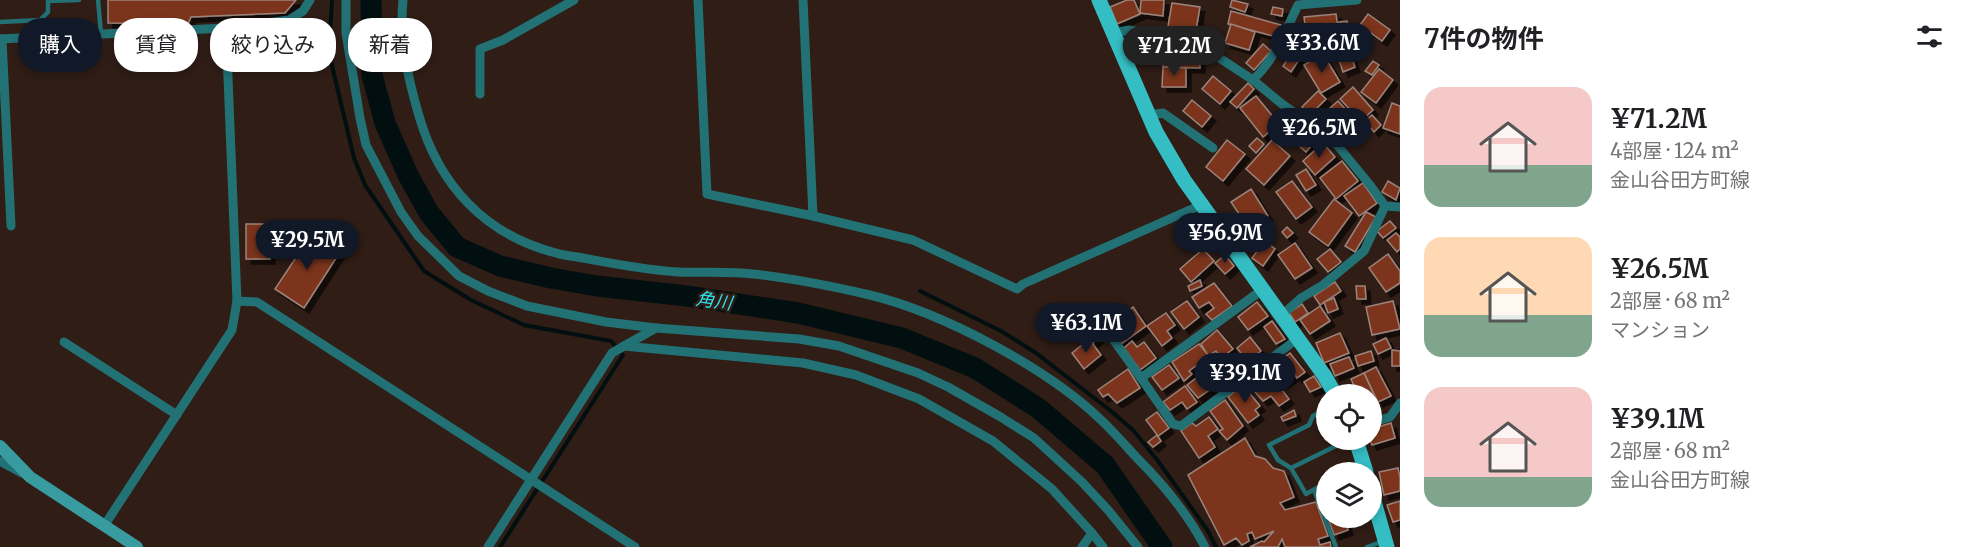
<!DOCTYPE html>
<html lang="ja">
<meta charset="utf-8">
<style>
:root{--surface:#fff;--page:#f2f2f2;--text:#202124;--muted:#757577;--accent:#111827}
body{margin:0;font-family:Merriweather,"Noto Sans JP",serif;background:var(--page);color:var(--text);height:100vh;display:flex;flex-direction:column;font-size:22px;white-space:nowrap}
*{box-sizing:border-box;margin:0}
p{font-size:20px;color:var(--muted)}
.icon{flex:none;width:33px;height:33px;fill:none;stroke:currentColor;stroke-width:2;stroke-linecap:round;stroke-linejoin:round}
.map{position:relative;flex:1;overflow:hidden}
.details{display:flex;flex-direction:column;background:var(--surface);width:570px}
.details>*{flex:none}
.guide{position:absolute;left:18px;top:18px;width:570px;height:54px;display:flex;gap:12px}
.controls{position:absolute;left:1316px;top:384px;display:grid;gap:12px}
.controls a{display:grid;place-items:center;width:66px;height:66px;border-radius:50%;background:var(--surface);box-shadow:0 3px 9px #0003;font-size:30px}
.price{position:absolute;translate:-50% -51px;padding:0 14px;border-radius:21px;background:var(--accent);color:#fff;font-size:20px;line-height:39px;filter:drop-shadow(0 2px 3px #0008)}
.price::after{content:'';position:absolute;left:50%;top:36px;width:18px;height:14px;margin-left:-9px;background:inherit;clip-path:polygon(0 0,100% 0,50% 100%)}
.price.selected{background:#222;color:#fff}
ul{padding:0;list-style:none}
li{display:flex;align-items:center;gap:18px;height:150px;padding:0 24px}
li span{display:grid;place-items:center;flex:none;width:168px;height:120px;border-radius:18px;color:#555}
li>.icon{margin-inline-start:auto}
span .icon{width:72px;height:72px;fill:#fffc;stroke-width:1}
li b{font-size:26px}
h2{display:flex;justify-content:space-between;align-items:center;height:72px;padding:0 24px;font-size:26px}
.pill{padding:0 21px;border-radius:24px;background:var(--surface);box-shadow:0 3px 9px #0003;font-size:21px;line-height:54px}
.pill.selected{background:var(--accent);color:#fff}
main{display:flex;flex:1;min-height:0}
.map>svg:first-child{display:block}
.lines{fill:none;stroke-linecap:round;stroke-linejoin:round}
.stream{stroke:#020f10;stroke-width:4}
.river{stroke:#020f10;stroke-width:21}
.building{fill:#7c361c;stroke:#9c847c;stroke-width:1.5;filter:url(#shadow)}
.lane{stroke:#227175;stroke-width:4.5}
.street{stroke:#227175;stroke-width:9}
.secondary{stroke:#389ba0;stroke-width:12}
.primary{stroke:#34bdc3;stroke-width:15}
.labels{text-anchor:middle;stroke-width:5;stroke-linejoin:round;paint-order:stroke}
.water-label{font-size:18px;font-style:italic;fill:#2ce3eb;stroke:#2f1d16}
</style>
<main>
<div class="map">
<svg width="1400" height="547" viewBox="0 0 1400 547">
<defs>
<filter id="shadow"><feDropShadow dx="5" dy="5" stdDeviation="0" flood-color="#0009"/></filter>
</defs>
<rect width="100%" height="100%" fill="#2f1d16"/>
<g class="lines">
<g class="stream">
<path d="M332,0L329,53L354,158L365,185L424,271L471,300L524,325L611,341L623,355L500,547"/>
<path d="M920,291L1001,331L1036,353L1111,411L1133,430L1158,461L1208,531L1216,547"/>
</g>
<path class="river" d="M371,0L372,75L385,123L408,175L429,213L457,247L500,266L551,278L597,286L687,296L798,313L902,338L975,368L1038,408L1105,465L1162,547"/>
</g>
<g class="building">
<path d="M108,0H296L285,13L191,17L188,24L108,23Z"/>
<path d="M1127,0H1134L1140,14L1117,24L1110,7Z"/>
<path d="M1141,0H1164L1163,16L1140,13Z"/>
<path d="M1232,0L1248,4L1245,12L1230,7Z"/>
<path d="M1172,3L1200,7L1195,36L1167,32Z"/>
<path d="M1273,7L1283,9L1282,16L1271,14Z"/>
<path d="M1231,11L1281,25L1277,37L1228,24Z"/>
<path d="M1336,14L1340,44L1308,48L1304,17Z"/>
<path d="M1368,14L1390,30L1382,41L1360,25Z"/>
<path d="M1347,21L1348,31L1339,32V22Z"/>
<path d="M1231,24L1255,32L1249,50L1225,43Z"/>
<path d="M1132,37L1163,43L1162,52L1132,57L1124,39Z"/>
<path d="M1263,44L1271,51L1254,70L1246,63Z"/>
<path d="M1296,47L1304,52L1291,72L1283,66Z"/>
<path d="M1163,51H1200V68L1163,67Z"/>
<path d="M1323,54L1340,82L1321,93L1304,65Z"/>
<path d="M1351,56L1355,67L1343,72L1339,60Z"/>
<path d="M1373,61L1379,65L1372,75L1365,71Z"/>
<path d="M1163,67L1186,68V87H1162Z"/>
<path d="M1379,69L1393,80L1376,103L1361,92Z"/>
<path d="M1213,76L1231,91L1220,104L1202,89Z"/>
<path d="M1248,83L1254,89L1237,108L1230,102Z"/>
<path d="M1353,87L1373,110L1361,121L1340,99Z"/>
<path d="M1318,91L1326,99L1310,115L1302,107Z"/>
<path d="M1256,96L1279,124L1263,137L1240,108Z"/>
<path d="M1192,100L1211,116L1202,127L1183,111Z"/>
<path d="M1338,101L1354,119L1337,135L1320,117Z"/>
<path d="M1392,103L1400,106V134L1383,128Z"/>
<path d="M1372,115L1381,125L1374,132L1365,121Z"/>
<path d="M1302,125L1318,138L1306,152L1291,139Z"/>
<path d="M1257,138L1264,144L1256,153L1249,146Z"/>
<path d="M1227,140L1245,154L1223,181L1206,167Z"/>
<path d="M1272,140L1290,156L1264,185L1246,169Z"/>
<path d="M1323,143L1335,157L1315,175L1303,161Z"/>
<path d="M1342,161L1358,181L1336,199L1320,178Z"/>
<path d="M1306,169L1316,185L1306,191L1296,175Z"/>
<path d="M1292,181L1312,207L1296,219L1276,192Z"/>
<path d="M1388,181L1400,188L1396,200L1382,192Z"/>
<path d="M1363,183L1377,203L1359,216L1344,196Z"/>
<path d="M1251,189L1268,216L1249,229L1231,202Z"/>
<path d="M1334,199L1352,213L1328,246L1309,232Z"/>
<path d="M1366,212L1376,217L1355,252L1345,246Z"/>
<path d="M1194,215L1210,236L1194,250L1190,244L1192,240L1178,224Z"/>
<path d="M1390,221L1396,228L1383,238L1377,231Z"/>
<path d="M246,224H283L284,243H270V259H246Z"/>
<path d="M1287,227L1293,233L1287,238L1282,232Z"/>
<path d="M1396,233L1400,237V249L1397,252L1387,240Z"/>
<path d="M311,235L340,252L304,308L275,289Z"/>
<path d="M1265,241L1275,249L1263,266L1252,258Z"/>
<path d="M1295,243L1312,268L1295,279L1278,255Z"/>
<path d="M1203,249L1214,261L1191,282L1180,269Z"/>
<path d="M1330,249L1341,262L1328,272L1317,259Z"/>
<path d="M1388,254L1400,271V283L1386,292L1369,268Z"/>
<path d="M1225,255L1234,266L1225,274L1215,263Z"/>
<path d="M1200,280L1202,286L1190,291L1188,286Z"/>
<path d="M1335,282L1341,291L1320,305L1314,296Z"/>
<path d="M1214,283L1232,306L1212,320L1206,314L1214,308L1209,302L1199,308L1192,297Z"/>
<path d="M1356,286H1365L1366,299H1357Z"/>
<path d="M1334,298L1338,309L1328,313L1324,302Z"/>
<path d="M1187,301L1199,317L1184,329L1171,312Z"/>
<path d="M1393,301L1400,329L1372,335L1366,307Z"/>
<path d="M1257,302L1268,316L1248,330L1238,317Z"/>
<path d="M1302,304L1308,313L1295,322L1289,313Z"/>
<path d="M1320,306L1330,321L1310,334L1300,320Z"/>
<path d="M1133,307L1146,326L1121,344L1108,325Z"/>
<path d="M1166,313L1175,325L1167,331L1172,338L1162,346L1147,326Z"/>
<path d="M1272,321L1285,339L1276,344L1264,327Z"/>
<path d="M1096,329L1101,336L1093,343L1087,336Z"/>
<path d="M1217,330L1233,349L1221,358L1216,351L1208,356L1201,344Z"/>
<path d="M1340,333L1349,353L1324,363L1316,343Z"/>
<path d="M1250,337L1261,351L1256,355L1259,359L1251,366L1237,348Z"/>
<path d="M1386,338L1391,348L1378,354L1373,344Z"/>
<path d="M1089,339L1101,355L1084,369L1072,353Z"/>
<path d="M1132,341L1137,347L1144,342L1156,358L1140,370L1124,348Z"/>
<path d="M1199,344L1214,362L1201,371L1197,365L1189,371L1192,374L1184,381L1172,362Z"/>
<path d="M1392,350L1400,351V366H1392Z"/>
<path d="M1371,351L1374,361L1358,366L1355,356Z"/>
<path d="M1290,353L1305,372L1297,378L1295,375L1282,384L1270,368Z"/>
<path d="M1349,357L1354,368L1335,376L1330,364Z"/>
<path d="M1219,361L1233,377L1225,383L1212,367Z"/>
<path d="M1169,365L1179,378L1162,390L1152,377Z"/>
<path d="M1376,367L1391,396L1378,402L1364,373Z"/>
<path d="M1128,369L1140,388L1117,403L1108,394L1103,397L1098,390Z"/>
<path d="M1208,369L1219,383L1198,398L1187,385Z"/>
<path d="M1266,369L1289,399L1279,406L1271,396L1263,401L1248,384Z"/>
<path d="M1364,373L1374,395L1371,396V394H1358L1351,379Z"/>
<path d="M1314,376L1321,387L1310,392L1304,382Z"/>
<path d="M1243,385L1260,406L1255,410L1259,415L1248,423L1228,397Z"/>
<path d="M1185,386L1197,402L1187,409L1182,402L1170,410L1163,402Z"/>
<path d="M1225,400L1243,426L1227,440L1219,431L1223,429L1210,411Z"/>
<path d="M1294,410L1296,416L1283,421L1281,417Z"/>
<path d="M1157,412L1169,428L1158,436L1146,420Z"/>
<path d="M1209,417L1218,429L1208,436L1215,447L1199,458L1181,431L1192,423L1196,426Z"/>
<path d="M1326,422V438L1325,439L1319,425Z"/>
<path d="M1391,423L1395,438L1372,445L1370,440L1371,429Z"/>
<path d="M1157,435L1161,441L1153,447L1148,442Z"/>
<path d="M1245,438L1255,456L1265,459L1273,468L1284,471L1294,497L1280,503L1285,510L1316,502L1328,536L1318,539L1320,545L1330,542L1331,547H1285L1282,539L1278,547H1250L1262,541L1264,542L1274,531L1255,539L1252,532L1247,534L1249,541L1242,545L1236,538L1224,545L1188,475Z"/>
<path d="M1398,468L1400,477V491L1384,495L1379,472Z"/>
<path d="M1400,501V520L1393,522L1387,505Z"/>
<path d="M1328,518H1351L1345,519L1348,530L1334,535Z"/>
</g>
<g class="lines">
<g class="lane">
<path d="M98,0L101,33"/>
<path d="M48,1L79,0"/>
<path d="M0,22L40,20L48,12V0"/>
<path d="M1325,409L1313,416L1309,425L1269,445L1278,460L1291,468L1348,440"/>
<path d="M1291,468L1306,494L1326,483"/>
<path d="M1345,472L1351,469"/>
<path d="M1314,490L1336,547"/>
<path d="M1367,547L1381,542"/>
</g>
<g class="street">
<path d="M346,0V33L360,118L366,145L401,212L418,236L459,276L488,291L527,306L606,322L656,328"/>
<path d="M403,0C399,40 408,78 419,116C439,185 485,235 556,253C565,256 574,256 583,258C615,264 645,270 678,272C703,273 729,271 753,274C793,278 831,286 870,295C943,313 1045,367 1100,419C1113,431 1125,445 1137,458C1163,484 1188,514 1205,547"/>
<path d="M698,0L707,194L813,216L803,0"/>
<path d="M1114,33L1129,30L1195,42L1253,80L1282,104L1333,140L1370,185L1385,206"/>
<path d="M0,39L226,28L289,20L303,11L310,0"/>
<path d="M2,39L11,226"/>
<path d="M1253,80C1276,57 1284,34 1298,5L1357,0"/>
<path d="M480,94V49L503,40L574,0"/>
<path d="M1149,115L1163,113L1213,148"/>
<path d="M1385,206L1400,207"/>
<path d="M813,216L913,240L1017,289L1023,284L1201,205"/>
<path d="M237,301L257,302L635,547"/>
<path d="M1281,316L1301,298L1323,285L1364,251L1385,206"/>
<path d="M1100,321L1141,378L1262,290"/>
<path d="M64,342L177,415"/>
<path d="M624,346L656,328L799,339L839,346L918,373L948,387L999,416L1034,438L1082,482L1108,510L1138,547"/>
<path d="M1141,378L1173,424L1181,426L1297,339"/>
<path d="M1371,423L1390,417L1400,403"/>
<path d="M0,461L22,473"/>
<path d="M104,526L232,330L237,301L226,28"/>
<path d="M1092,533L1103,547"/>
<path d="M488,547L612,353L624,346L803,363L856,375L919,399L993,441L1052,489L1092,533L1082,547"/>
</g>
<path class="secondary" d="M0,446L30,477L137,547"/>
<g class="primary">
<path d="M1099,0L1156,132L1184,180L1324,375L1335,394"/>
<path d="M1356,440L1366,472"/>
<path d="M1371,491L1387,547"/>
</g>
</g>
<g class="labels">
<g class="water-label">
<text transform="translate(714 301) rotate(8)" y="6">角川</text>
</g>
</g>
</svg>
<div class="controls">
<a><svg class="icon" aria-label="locate" viewBox="0 0 24 24"><circle cx="12" cy="12" r="6"/><path d="M12 2v4M12 18v4M2 12h4M18 12h4"/></svg></a>
<a><svg class="icon" aria-label="layers" viewBox="0 0 24 24"><path d="M12 4l9 5-9 5-9-5zM3 14l9 5 9-5"/></svg></a>
</div>
<b class="price" style="left:1322px;top:74px">¥33.6M</b>
<b class="price selected" style="left:1174px;top:77px">¥71.2M</b>
<b class="price" style="left:1319px;top:159px">¥26.5M</b>
<b class="price" style="left:1225px;top:264px">¥56.9M</b>
<b class="price" style="left:307px;top:271px">¥29.5M</b>
<b class="price" style="left:1086px;top:354px">¥63.1M</b>
<b class="price" style="left:1245px;top:404px">¥39.1M</b>
<div class="guide">
<a class="pill selected">購入</a>
<a class="pill">賃貸</a>
<a class="pill">絞り込み</a>
<a class="pill">新着</a>
</div>
</div>
<section class="details">
<h2>7件の物件<svg class="icon" aria-label="filters" viewBox="0 0 24 24"><path d="M4 7h16M4 17h16"/><circle cx="9" cy="7" r="2"/><circle cx="15" cy="17" r="2"/></svg></h2>
<ul>
<li><span style="background:linear-gradient(#f6c9c9 65%,#7fa58c 0)"><svg class="icon" aria-label="home" viewBox="0 0 24 24"><path d="M3 11l9-7 9 7M6 9v11h12V9"/></svg></span><div><b>¥71.2M</b><p>4部屋 · 124 m²</p><p>金山谷田方町線</p></div></li>
<li><span style="background:linear-gradient(#ffd9b3 65%,#7fa58c 0)"><svg class="icon" aria-label="home" viewBox="0 0 24 24"><path d="M3 11l9-7 9 7M6 9v11h12V9"/></svg></span><div><b>¥26.5M</b><p>2部屋 · 68 m²</p><p>マンション</p></div></li>
<li><span style="background:linear-gradient(#f6c9c9 75%,#7fa58c 0)"><svg class="icon" aria-label="home" viewBox="0 0 24 24"><path d="M3 11l9-7 9 7M6 9v11h12V9"/></svg></span><div><b>¥39.1M</b><p>2部屋 · 68 m²</p><p>金山谷田方町線</p></div></li>
</ul>
</section>
</main>
